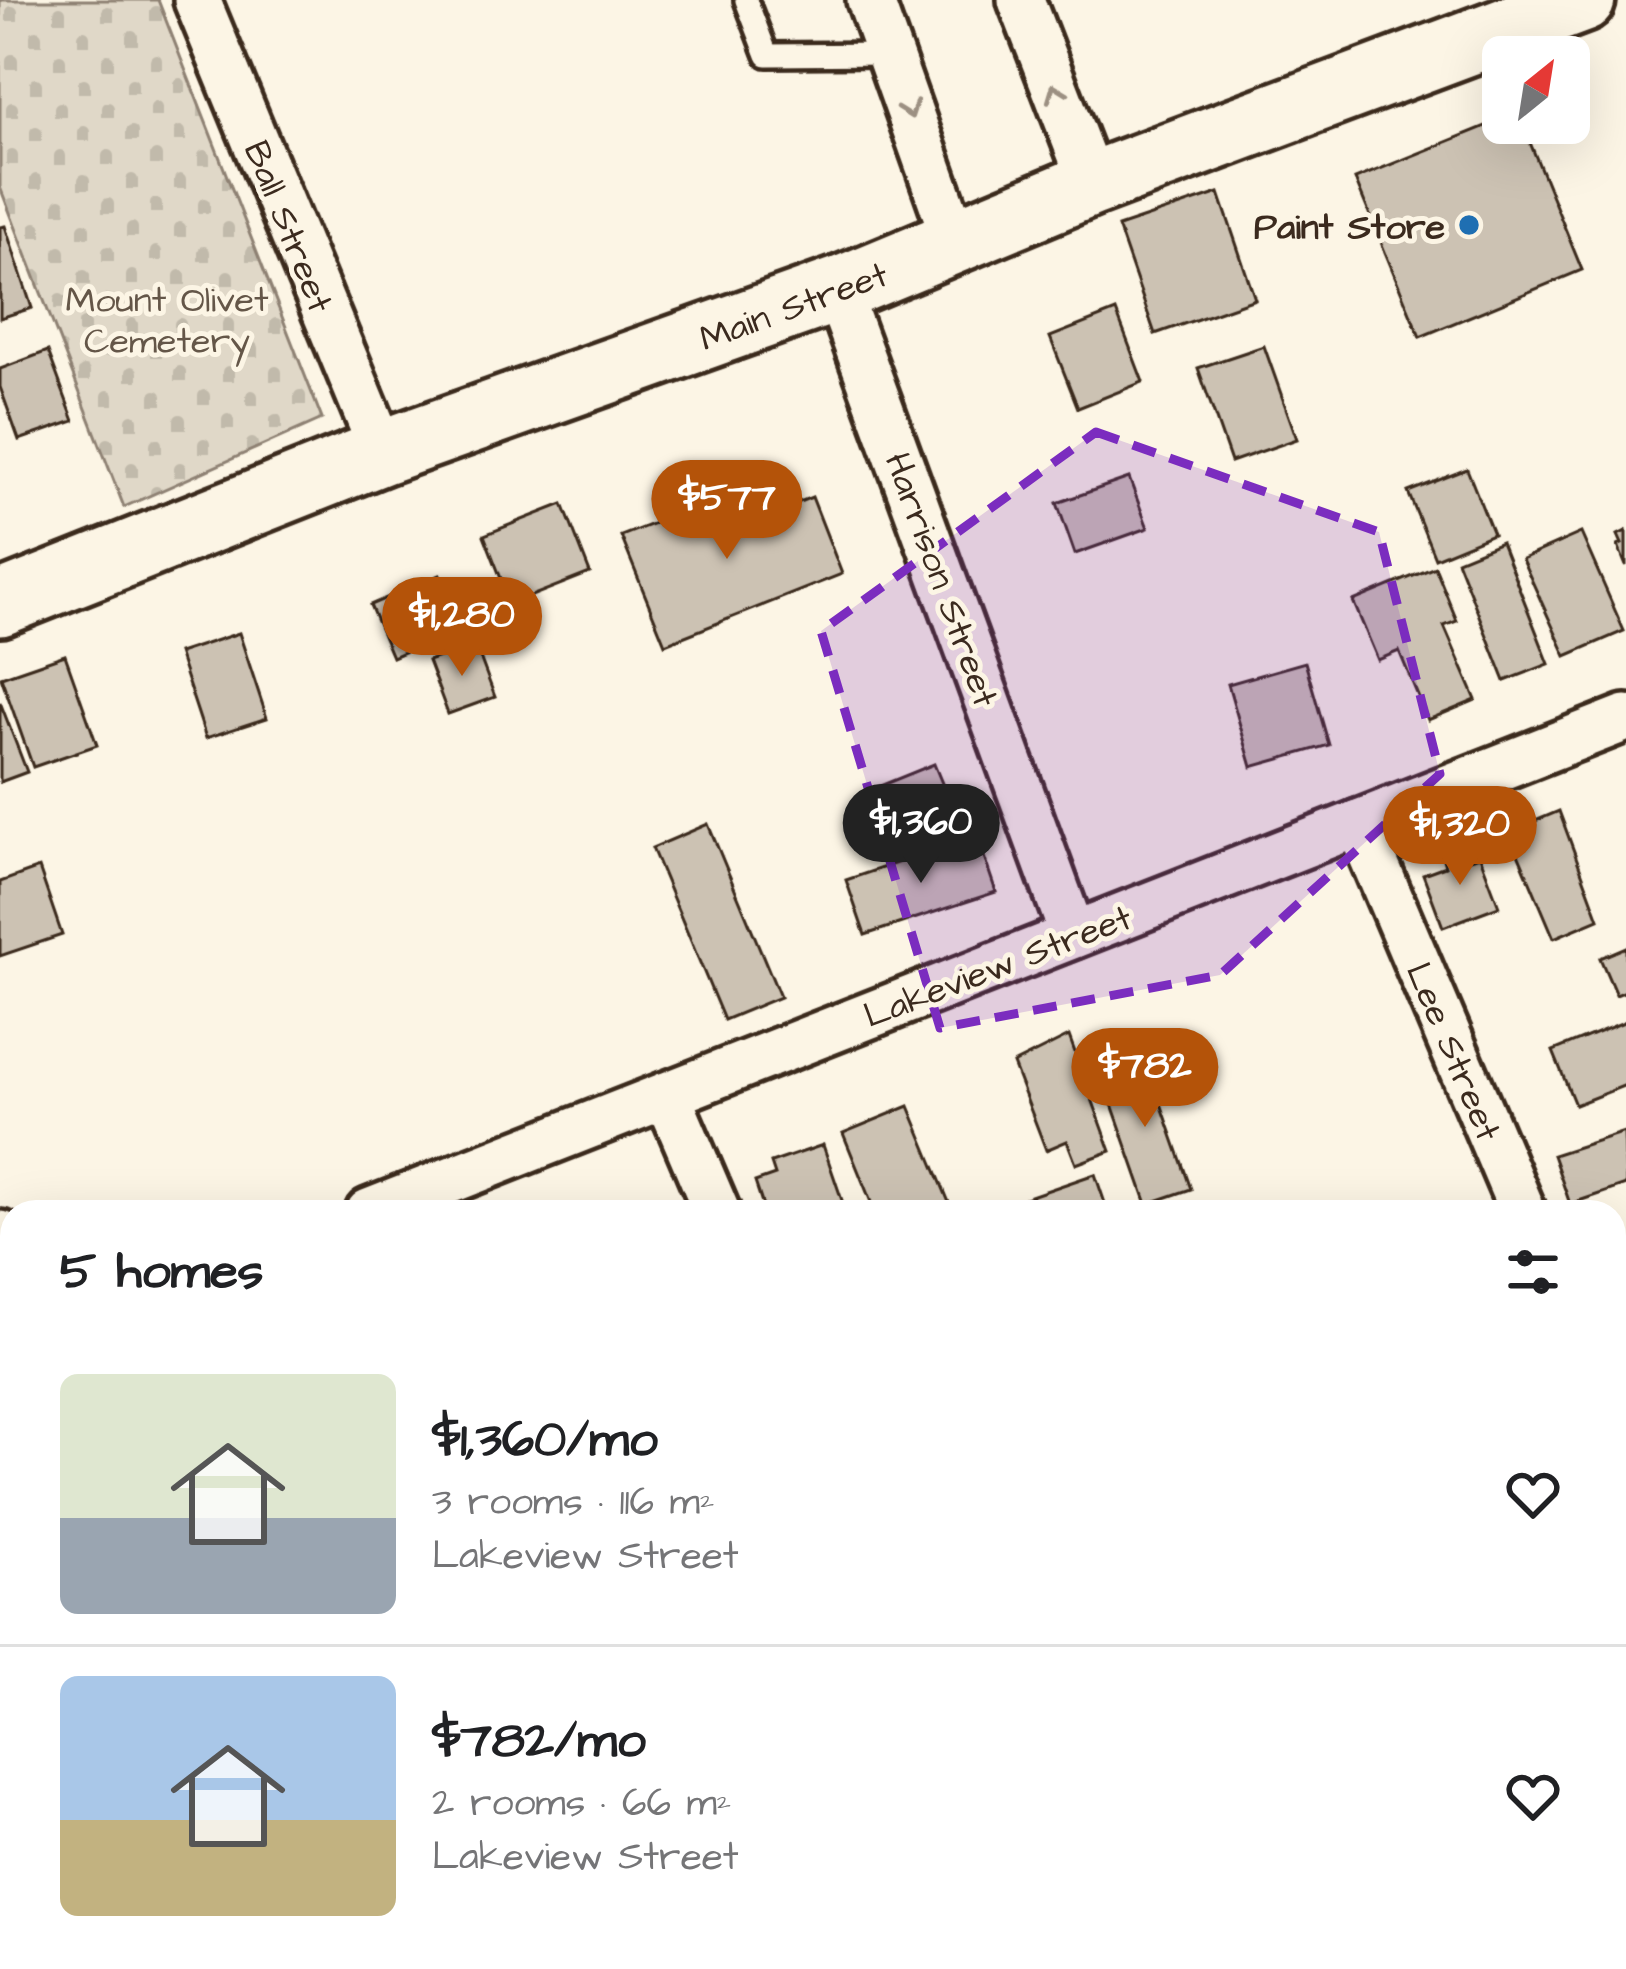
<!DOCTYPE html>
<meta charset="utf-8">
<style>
:root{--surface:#fff;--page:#f2f2f2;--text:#202124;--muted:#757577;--line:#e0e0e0;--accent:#b45309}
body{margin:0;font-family:"Architects Daughter",sans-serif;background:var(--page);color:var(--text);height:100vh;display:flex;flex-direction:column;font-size:45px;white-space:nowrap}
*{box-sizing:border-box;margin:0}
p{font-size:39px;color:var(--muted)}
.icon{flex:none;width:66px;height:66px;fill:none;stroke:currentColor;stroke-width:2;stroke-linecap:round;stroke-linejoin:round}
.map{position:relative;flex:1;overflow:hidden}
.side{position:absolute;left:0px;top:1200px;width:1626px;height:771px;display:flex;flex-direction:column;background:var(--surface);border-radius:36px 36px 0 0;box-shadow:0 12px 48px #0002}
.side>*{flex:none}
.needle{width:78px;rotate:30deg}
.fabs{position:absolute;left:1482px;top:36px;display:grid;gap:24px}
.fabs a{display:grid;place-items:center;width:108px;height:108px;border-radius:18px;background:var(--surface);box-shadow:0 12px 48px #0002;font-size:60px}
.price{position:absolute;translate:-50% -102px;padding:0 27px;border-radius:42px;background:var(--accent);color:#fff;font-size:39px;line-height:78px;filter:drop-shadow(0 3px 6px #0008)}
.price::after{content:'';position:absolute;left:50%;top:72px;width:36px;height:27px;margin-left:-18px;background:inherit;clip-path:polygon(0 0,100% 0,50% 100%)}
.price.on{background:#222;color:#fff}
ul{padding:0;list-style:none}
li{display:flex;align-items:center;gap:36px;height:300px;padding:0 60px}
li+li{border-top:3px solid var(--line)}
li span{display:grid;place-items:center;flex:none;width:336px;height:240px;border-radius:18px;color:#555}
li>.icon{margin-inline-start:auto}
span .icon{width:144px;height:144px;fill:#fffc;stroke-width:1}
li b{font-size:51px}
h2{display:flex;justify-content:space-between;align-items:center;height:144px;padding:0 60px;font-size:51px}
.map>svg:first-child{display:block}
.cemetery{fill:url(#cemetery-stones);stroke:#8e8173;stroke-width:3}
.building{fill:#ccc2b3;stroke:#3b2a1e;stroke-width:3}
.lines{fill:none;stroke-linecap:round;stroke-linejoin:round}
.service-casing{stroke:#3b2a1e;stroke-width:30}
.minor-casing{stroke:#3b2a1e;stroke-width:54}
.tertiary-casing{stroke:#3b2a1e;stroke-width:66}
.secondary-casing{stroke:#3b2a1e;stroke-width:72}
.service{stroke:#fcf5e5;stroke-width:21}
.minor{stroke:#fcf5e5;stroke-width:45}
.tertiary{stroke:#fcf5e5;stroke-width:57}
.secondary{stroke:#fcf5e5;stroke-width:63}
.oneway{stroke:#9c9082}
.marked{fill:#7b2cbf;fill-opacity:0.2;stroke:#7b2cbf;stroke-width:9;stroke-dasharray:24 15;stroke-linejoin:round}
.poi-dot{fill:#1f6fb2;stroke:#fcf5e5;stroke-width:4.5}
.labels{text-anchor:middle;stroke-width:10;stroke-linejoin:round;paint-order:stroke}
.poi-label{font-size:36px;font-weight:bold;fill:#3b2a1e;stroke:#fcf5e5;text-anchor:end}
.street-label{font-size:36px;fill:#3b2a1e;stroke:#fcf5e5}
.park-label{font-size:36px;fill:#645648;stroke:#fcf5e5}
</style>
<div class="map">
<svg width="1626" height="1969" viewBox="0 0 1626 1969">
<defs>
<pattern id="cemetery-stones" width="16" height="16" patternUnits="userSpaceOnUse" patternTransform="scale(3)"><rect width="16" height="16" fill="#e0d8c8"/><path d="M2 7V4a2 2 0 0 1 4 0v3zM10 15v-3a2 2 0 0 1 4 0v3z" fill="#c1baab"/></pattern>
</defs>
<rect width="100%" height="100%" fill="#fcf5e5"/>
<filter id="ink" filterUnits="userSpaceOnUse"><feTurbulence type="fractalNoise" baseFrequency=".00833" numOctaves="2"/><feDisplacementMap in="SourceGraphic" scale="24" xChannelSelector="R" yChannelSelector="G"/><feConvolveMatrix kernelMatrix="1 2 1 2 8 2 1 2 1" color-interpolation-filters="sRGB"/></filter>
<g filter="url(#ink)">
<g class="cemetery">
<path d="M0,0H158L322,419L124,507L0,187Z"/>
<path d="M1626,1905V1969H1478L1502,1959H1614V1911Z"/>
</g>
<g class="building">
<path d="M1503,119L1522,123L1582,270L1420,337L1355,179Z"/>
<path d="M1219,193L1255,299L1155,334L1118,227Z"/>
<path d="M5,226L32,308L0,318V227Z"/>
<path d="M1116,311L1143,382L1078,408L1050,337Z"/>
<path d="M1264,346L1297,439L1231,462L1198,368Z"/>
<path d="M48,351L74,421L19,440L0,387V369Z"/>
<path d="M1467,469L1493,534L1435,558L1408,492Z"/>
<path d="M1129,478L1148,528L1075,554L1057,503Z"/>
<path d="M737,491L749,522L812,497L842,574L665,644L621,536Z"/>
<path d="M563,504L590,573L511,604L484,535Z"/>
<path d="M1626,531V566L1618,546L1622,544L1618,535Z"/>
<path d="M1581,533L1624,631L1566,656L1522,559Z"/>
<path d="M1501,542L1549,664L1505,681L1457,560Z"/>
<path d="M1435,567L1457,621L1444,626L1476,700L1428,720L1399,651L1378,660L1353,601Z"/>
<path d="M440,575L462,627L392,657L370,605Z"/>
<path d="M239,633L267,718L206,738L178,653Z"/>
<path d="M475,644L495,697L448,714L428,661Z"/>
<path d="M65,655L97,745L33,767L1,677Z"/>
<path d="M1305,662L1329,745L1252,767L1228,684Z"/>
<path d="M0,702L27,772L0,782Z"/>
<path d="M934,764L958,822L890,851L865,792Z"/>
<path d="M1559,811L1599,919L1554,938L1509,832Z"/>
<path d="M708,824L780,997L724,1020L652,848Z"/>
<path d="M977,836L996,892L865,935L846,880Z"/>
<path d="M1462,849L1466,860L1480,856L1499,906L1443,927L1423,874L1445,866L1442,856Z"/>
<path d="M39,868L62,935L0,956V882Z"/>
<path d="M1626,947V991L1616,995L1600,958Z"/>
<path d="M1626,1021V1085L1575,1105L1553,1051Z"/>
<path d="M1069,1036L1111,1151L1076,1164L1067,1141L1046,1150L1013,1064Z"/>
<path d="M1144,1055L1191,1189L1147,1204L1100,1070Z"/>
<path d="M909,1106L953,1212H875L843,1133Z"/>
<path d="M1624,1132L1626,1185L1570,1204L1553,1155Z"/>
<path d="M823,1145L846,1212H765L755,1182L775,1175L771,1163Z"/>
<path d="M1095,1174L1108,1212H1000L999,1207Z"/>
<path d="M689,1959H757L761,1969H693Z"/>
</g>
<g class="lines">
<g class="service-casing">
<path id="service" d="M746,0L767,55L889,54"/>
</g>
<g class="minor-casing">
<g id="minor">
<path d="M197,0L383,452"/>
<path d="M870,0L956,243"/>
<path d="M1021,0L1092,184"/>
<path d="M837,290L1073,935"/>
<path d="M1358,823L1523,1212"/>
<path d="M667,1095L717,1212"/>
<path d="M369,1212L1626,718"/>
<path d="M0,1357L12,1352"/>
<path d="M1614,1426L1626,1454"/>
<path d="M377,1969L400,1959"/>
</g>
</g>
<g class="tertiary-casing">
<g id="tertiary">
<path d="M0,1240L12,1269"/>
<path d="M268,1959L272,1969"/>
</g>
</g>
<g class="secondary-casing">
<path id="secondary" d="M0,604L383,452L837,290L1092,184L1583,0"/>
</g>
<use href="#service" class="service"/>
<use href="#minor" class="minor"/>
<use href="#tertiary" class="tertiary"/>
<use href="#secondary" class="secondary"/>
</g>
<defs><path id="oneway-chevron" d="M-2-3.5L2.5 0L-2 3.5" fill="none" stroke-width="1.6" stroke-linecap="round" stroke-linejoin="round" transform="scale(3)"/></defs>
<g class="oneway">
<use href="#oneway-chevron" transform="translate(1056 92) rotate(-111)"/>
<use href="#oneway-chevron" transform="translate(909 110) rotate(70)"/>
</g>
</g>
<path class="marked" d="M1096,432L1379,532L1440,774L1220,975L940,1028L821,631Z"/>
<circle class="poi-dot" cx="1469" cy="225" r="12"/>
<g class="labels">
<g class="poi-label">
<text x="1445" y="238">Paint Store</text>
</g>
<g class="street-label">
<text transform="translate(290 226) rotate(68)" y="13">Ball Street</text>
<text transform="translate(793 305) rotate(-20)" y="13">Main Street</text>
<text transform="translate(943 579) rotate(70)" y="13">Harrison Street</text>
<text transform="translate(997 965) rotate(-21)" y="13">Lakeview Street</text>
<text transform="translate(1455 1051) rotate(67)" y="13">Lee Street</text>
</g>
<g class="park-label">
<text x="167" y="311">Mount Olivet<tspan x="167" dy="41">Cemetery</tspan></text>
</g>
</g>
</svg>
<div class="fabs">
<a><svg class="needle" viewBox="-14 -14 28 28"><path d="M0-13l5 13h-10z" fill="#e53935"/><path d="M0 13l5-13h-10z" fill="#757577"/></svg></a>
</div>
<b class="price" style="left:727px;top:562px">$577</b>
<b class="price" style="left:462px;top:679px">$1,280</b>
<b class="price on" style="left:921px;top:886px">$1,360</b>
<b class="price" style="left:1460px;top:888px">$1,320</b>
<b class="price" style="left:1145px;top:1130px">$782</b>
<section class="side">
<h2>5 homes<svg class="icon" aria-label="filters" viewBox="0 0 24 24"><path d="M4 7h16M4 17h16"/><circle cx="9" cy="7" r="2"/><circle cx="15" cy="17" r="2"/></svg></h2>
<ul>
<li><span style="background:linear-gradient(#dfe7d0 60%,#9aa5b1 0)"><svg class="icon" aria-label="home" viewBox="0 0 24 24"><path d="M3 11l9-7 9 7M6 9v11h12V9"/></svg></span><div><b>$1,360/mo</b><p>3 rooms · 116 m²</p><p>Lakeview Street</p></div><svg class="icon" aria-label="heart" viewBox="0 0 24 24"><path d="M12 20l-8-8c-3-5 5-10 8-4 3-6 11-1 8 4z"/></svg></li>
<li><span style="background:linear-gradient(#a9c7e8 60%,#c2b280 0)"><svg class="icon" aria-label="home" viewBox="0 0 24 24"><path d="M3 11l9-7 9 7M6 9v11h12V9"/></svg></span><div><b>$782/mo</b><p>2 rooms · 66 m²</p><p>Lakeview Street</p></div><svg class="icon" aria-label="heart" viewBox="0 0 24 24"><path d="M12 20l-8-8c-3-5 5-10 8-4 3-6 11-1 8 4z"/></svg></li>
</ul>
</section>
</div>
